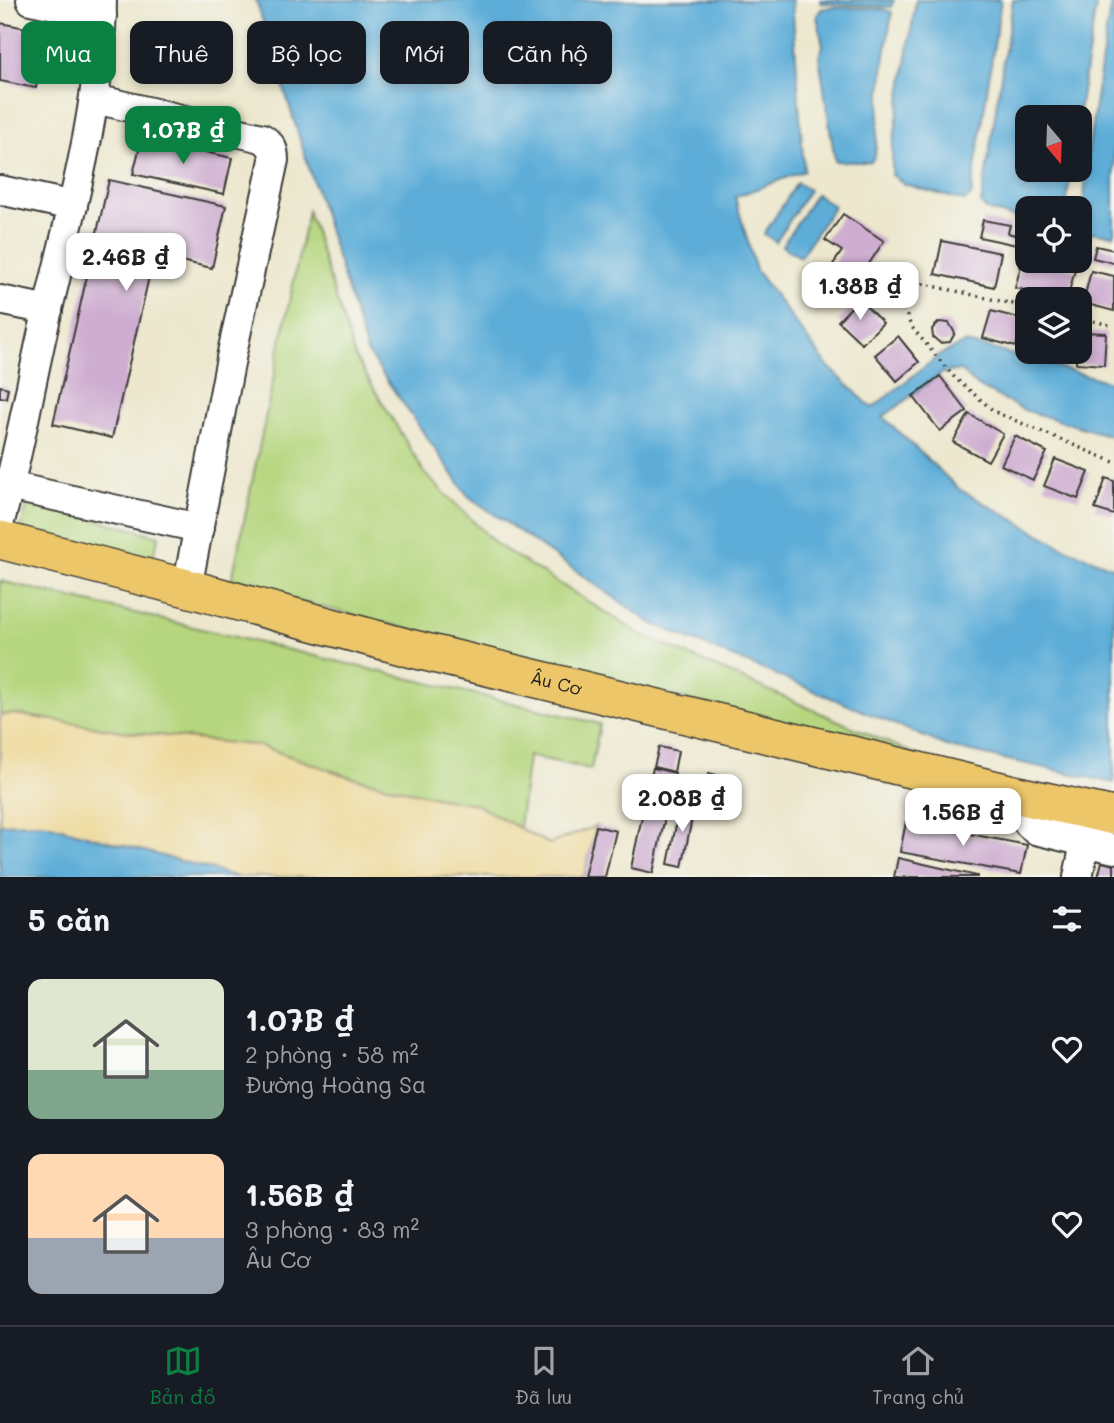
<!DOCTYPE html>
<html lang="vi">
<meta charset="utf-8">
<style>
:root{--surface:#171b24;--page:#242831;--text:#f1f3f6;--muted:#9ea1a6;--line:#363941;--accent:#0b8043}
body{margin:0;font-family:Mali,sans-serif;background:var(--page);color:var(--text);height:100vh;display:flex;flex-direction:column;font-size:26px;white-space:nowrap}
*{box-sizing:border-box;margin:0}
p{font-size:23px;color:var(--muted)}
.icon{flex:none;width:38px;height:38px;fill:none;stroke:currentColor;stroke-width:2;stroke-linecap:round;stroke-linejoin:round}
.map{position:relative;height:877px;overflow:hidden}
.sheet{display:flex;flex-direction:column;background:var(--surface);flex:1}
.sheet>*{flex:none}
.banner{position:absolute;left:21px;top:21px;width:700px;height:63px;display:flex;gap:14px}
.needle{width:46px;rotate:161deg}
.buttons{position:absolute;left:1015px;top:105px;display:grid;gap:14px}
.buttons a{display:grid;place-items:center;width:77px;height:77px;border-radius:14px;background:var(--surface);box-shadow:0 4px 10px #0003;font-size:35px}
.price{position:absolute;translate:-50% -60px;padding:0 16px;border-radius:14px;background:#fff;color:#222;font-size:23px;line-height:46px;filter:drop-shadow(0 2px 4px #0008)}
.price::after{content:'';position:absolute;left:50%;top:42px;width:21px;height:16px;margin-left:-10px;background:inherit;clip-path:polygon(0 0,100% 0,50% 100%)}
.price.current{background:var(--accent);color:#fff}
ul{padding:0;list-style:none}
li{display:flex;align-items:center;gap:21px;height:175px;padding:0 28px}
li span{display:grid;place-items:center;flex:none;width:196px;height:140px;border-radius:14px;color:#555}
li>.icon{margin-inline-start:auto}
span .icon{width:84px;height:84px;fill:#fffc;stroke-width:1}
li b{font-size:30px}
h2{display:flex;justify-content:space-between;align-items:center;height:84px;padding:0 28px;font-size:30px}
.chip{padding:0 24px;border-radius:14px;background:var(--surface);box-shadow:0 4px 10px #0003;font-size:24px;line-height:63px}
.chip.current{background:var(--accent);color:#fff}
.tab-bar{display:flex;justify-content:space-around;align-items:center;height:98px;border-top:2px solid var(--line);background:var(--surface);font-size:19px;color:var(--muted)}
.tab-bar a{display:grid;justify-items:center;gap:4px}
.tab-bar .current{color:var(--accent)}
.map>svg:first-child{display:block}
.green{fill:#b5d67e;stroke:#68794d;stroke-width:2}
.sand{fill:#eeda9e;stroke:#857b5d;stroke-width:2}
.water{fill:#5dadd8;stroke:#3c647a;stroke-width:2}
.building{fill:#ceadd0}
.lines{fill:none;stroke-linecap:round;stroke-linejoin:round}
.minor-casing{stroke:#3b3a37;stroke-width:32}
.major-casing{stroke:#3b3a37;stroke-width:40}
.path{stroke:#3b3a37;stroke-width:3.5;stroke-dasharray:2 5;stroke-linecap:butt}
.minor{stroke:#fff;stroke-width:28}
.major{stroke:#ecc669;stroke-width:37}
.labels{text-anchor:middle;stroke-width:7;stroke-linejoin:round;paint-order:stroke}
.street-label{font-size:18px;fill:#1c1c1c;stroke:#f6f6f2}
</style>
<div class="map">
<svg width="1114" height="877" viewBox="0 0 1114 877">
<rect width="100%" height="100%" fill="#f6f6f2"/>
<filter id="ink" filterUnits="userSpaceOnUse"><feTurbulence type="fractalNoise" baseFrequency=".0143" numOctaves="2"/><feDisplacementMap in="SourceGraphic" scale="14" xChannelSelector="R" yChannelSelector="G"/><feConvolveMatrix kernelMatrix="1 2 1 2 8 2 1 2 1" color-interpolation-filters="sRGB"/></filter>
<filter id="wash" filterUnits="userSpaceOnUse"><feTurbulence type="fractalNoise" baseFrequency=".00686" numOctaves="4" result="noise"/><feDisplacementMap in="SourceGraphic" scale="28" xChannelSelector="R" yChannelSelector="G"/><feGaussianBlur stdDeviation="1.57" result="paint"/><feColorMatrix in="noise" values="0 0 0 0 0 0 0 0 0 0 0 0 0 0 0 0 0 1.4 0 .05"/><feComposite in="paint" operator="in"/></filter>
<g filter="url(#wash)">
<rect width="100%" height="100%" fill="#ece7cd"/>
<g class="green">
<path d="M308,211L355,357L426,475L496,544L642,635L930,761L231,584Z"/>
<path d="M28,502L159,536L152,560L21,528Z"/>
<path d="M0,581L600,724L591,769L528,756L519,828L475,804L439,798L350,777L260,746L128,732L14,714L0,715Z"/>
</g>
<path class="sand" d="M14,714L128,732L260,746L350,777L439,798L475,804L549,844L596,826L584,877H238L43,823L0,824V715Z"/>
<g class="water">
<path d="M256,0H792L804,171L735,197L756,270L827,365L872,408L941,354L965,343L989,348L1114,383V437L1024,410L976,385L960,370L942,373L883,417L959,489L1063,547L1114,568V783L949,747L651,623L468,496L367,352Z"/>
<path d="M820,0H894L891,7L820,3Z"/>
<path d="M916,0H1001L971,196L964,201L904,184L892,175V151Z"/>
<path d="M1013,0H1097L1078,117H1027V170H1071L1066,208H1027V221L986,210L981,204Z"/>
<path d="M1111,0H1114V235L1088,232L1082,219L1089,144Z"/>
<path d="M835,7L882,9L892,12L884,62L875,156L871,162H854L835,161L819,56L823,46L817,16L821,9Z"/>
<path d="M797,183L809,190L776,242L764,234Z"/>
<path d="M816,194L834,206L800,257L782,246Z"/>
<path d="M42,823H43L238,877H0V824Z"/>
</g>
<g id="blocks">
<g class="building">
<path d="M0,23L47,32L36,88L0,81Z"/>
<path d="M142,138L232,158L224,194L133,174Z"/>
<path d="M109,180L226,206L212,268L154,255L112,438L53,424Z"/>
<path d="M843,214L884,241L843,303L818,287L842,251L825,240Z"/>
<path d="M983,220L1010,225L1008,233L1019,236L1017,245L979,237Z"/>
<path d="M942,241L1001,253L994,287L935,274Z"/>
<path d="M1096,246L1114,250V263L1093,258Z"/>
<path d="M1023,258L1027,259V261H1036L1075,270L1067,299L1015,288Z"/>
<path d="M1091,271L1114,276V311L1083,303Z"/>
<path d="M859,299L883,323L862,344L838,321Z"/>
<path d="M991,311L1023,319L1016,347L983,338Z"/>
<path d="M939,322L949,323L955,333L950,342L940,343L933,337L932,329Z"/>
<path d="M1080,332L1106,333L1104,365L1076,363V352H1080Z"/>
<path d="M898,336L919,362L897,381L875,355Z"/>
<path d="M940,376L967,411L940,431L913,396Z"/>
<path d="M0,386L8,388L6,398L0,397Z"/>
<path d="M969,414L1003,434L988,461L953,442Z"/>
<path d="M1015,436L1047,452L1033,480L1001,465Z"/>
<path d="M1055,459L1089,472L1078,499L1044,486Z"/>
<path d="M1106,478L1114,481V515L1095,509Z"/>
<path d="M659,747L678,751L674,772L654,767Z"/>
<path d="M653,768L675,773L671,791L649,786Z"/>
<path d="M709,773L735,780L728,805L703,798Z"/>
<path d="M646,798L668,803L653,873L631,868Z"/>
<path d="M681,801L695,804L682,867L668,864Z"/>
<path d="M906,822L1027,845L1021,874L900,852Z"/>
<path d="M596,826L616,831L605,877H584Z"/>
<path d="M898,858L977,876V877H894Z"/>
<path d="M1102,862L1114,865V877H1098Z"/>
</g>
</g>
</g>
<g filter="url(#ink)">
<use href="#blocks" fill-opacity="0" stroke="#3b3a37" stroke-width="2"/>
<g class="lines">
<g class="minor-casing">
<g id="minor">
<path d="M31,0L102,15"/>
<path d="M95,99L262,138C271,144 274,149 274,160L232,353L187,588"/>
<path d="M0,190L73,206"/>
<path d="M0,300L48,310"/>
<path d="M0,484L199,528"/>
<path d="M0,521C20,451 31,379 48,309C72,207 101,105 102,0"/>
<path d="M1022,796L1028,823L1035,830L1114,849"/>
<path d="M1078,877L1085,843"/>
</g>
</g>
<g class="major-casing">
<g id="major">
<path id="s1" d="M0,540L187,588L409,648L1022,796L1114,816"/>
</g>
</g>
<g class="path">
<path d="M1027,307L924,284L906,288L900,300L911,326L931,350L955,378L995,412L1114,462"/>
<path d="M1080,318L1114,326"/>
</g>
<use href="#minor" class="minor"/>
<use href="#major" class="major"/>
</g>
</g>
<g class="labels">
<g class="street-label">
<text dy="6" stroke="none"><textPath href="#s1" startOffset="574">Âu Cơ</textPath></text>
</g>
</g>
</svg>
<div class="buttons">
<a><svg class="needle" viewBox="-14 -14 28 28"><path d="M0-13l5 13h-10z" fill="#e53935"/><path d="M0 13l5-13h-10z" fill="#9ea1a6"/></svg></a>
<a><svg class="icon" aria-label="locate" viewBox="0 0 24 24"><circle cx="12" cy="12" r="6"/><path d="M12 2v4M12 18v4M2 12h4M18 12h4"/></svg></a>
<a><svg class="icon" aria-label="layers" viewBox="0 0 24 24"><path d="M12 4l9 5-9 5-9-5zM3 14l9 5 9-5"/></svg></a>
</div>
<b class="price current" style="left:183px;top:166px">1.07B ₫</b>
<b class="price" style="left:126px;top:293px">2.46B ₫</b>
<b class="price" style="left:860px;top:322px">1.38B ₫</b>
<b class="price" style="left:682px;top:834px">2.08B ₫</b>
<b class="price" style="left:963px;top:848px">1.56B ₫</b>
<div class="banner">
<a class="chip current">Mua</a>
<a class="chip">Thuê</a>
<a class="chip">Bộ lọc</a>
<a class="chip">Mới</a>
<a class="chip">Căn hộ</a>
</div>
</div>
<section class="sheet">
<h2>5 căn<svg class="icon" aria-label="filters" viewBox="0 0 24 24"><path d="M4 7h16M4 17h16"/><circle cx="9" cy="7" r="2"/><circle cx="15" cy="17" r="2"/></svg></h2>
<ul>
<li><span style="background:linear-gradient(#dfe7d0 65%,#7fa58c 0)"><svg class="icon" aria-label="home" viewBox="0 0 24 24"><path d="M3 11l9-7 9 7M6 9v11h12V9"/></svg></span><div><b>1.07B ₫</b><p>2 phòng · 58 m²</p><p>Đường Hoàng Sa</p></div><svg class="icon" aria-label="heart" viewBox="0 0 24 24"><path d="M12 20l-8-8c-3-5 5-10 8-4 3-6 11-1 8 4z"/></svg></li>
<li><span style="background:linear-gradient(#ffd9b3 60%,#9aa5b1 0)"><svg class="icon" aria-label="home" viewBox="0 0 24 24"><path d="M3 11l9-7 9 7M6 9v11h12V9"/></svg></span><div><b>1.56B ₫</b><p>3 phòng · 83 m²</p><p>Âu Cơ</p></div><svg class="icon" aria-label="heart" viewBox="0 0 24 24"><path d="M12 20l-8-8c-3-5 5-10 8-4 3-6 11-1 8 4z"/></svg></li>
</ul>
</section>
<nav class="tab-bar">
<a class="current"><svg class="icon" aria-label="map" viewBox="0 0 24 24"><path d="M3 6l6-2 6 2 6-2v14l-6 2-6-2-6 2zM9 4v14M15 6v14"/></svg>Bản đồ</a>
<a><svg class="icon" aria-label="saved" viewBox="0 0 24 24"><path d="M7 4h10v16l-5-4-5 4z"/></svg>Đã lưu</a>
<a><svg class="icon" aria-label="home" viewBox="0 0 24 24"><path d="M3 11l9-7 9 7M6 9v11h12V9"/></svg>Trang chủ</a>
</nav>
